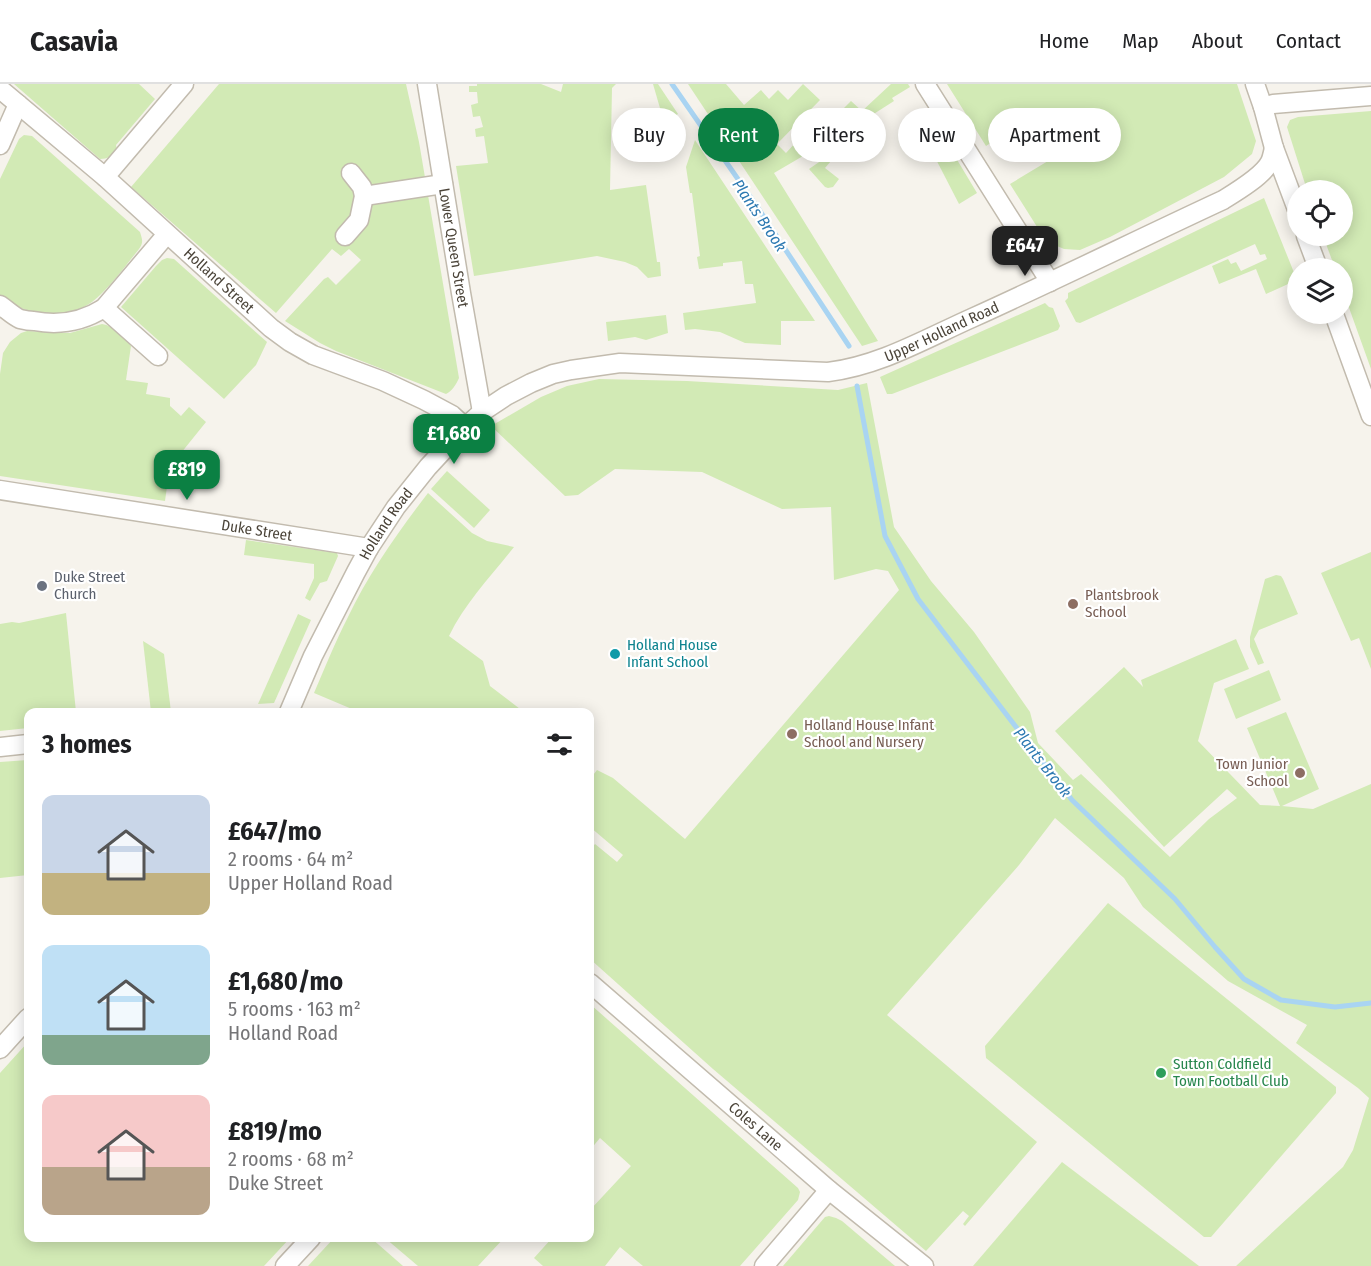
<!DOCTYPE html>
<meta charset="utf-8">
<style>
:root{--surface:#fff;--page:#f2f2f2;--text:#202124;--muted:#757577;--line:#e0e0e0;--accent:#0b8043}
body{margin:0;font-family:"Fira Sans Condensed",sans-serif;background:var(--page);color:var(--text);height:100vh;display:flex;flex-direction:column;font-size:22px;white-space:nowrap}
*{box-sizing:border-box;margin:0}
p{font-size:20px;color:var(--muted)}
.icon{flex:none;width:33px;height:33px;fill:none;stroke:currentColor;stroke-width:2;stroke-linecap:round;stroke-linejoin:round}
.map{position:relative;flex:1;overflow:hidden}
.side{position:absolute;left:24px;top:624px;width:570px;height:534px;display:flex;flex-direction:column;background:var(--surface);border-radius:12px;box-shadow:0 3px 15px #0003}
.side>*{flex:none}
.hud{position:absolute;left:612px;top:24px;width:570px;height:54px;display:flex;gap:12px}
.controls{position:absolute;left:1287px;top:96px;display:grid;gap:12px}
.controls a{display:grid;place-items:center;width:66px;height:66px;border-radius:50%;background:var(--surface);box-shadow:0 3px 15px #0003;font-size:30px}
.price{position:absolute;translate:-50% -51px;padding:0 14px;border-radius:12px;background:var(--accent);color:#fff;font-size:20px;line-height:39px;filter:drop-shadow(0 2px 3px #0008)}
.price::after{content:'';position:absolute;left:50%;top:36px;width:18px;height:14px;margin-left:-9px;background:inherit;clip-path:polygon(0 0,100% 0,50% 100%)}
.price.current{background:#222;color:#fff}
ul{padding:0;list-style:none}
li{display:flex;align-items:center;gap:18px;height:150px;padding:0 18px}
li span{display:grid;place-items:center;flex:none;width:168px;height:120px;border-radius:12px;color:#555}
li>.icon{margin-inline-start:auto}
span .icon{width:72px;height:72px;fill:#fffc;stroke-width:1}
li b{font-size:26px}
h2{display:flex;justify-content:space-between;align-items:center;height:72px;padding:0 18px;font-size:26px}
.pill{padding:0 21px;border-radius:27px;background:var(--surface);box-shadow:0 3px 15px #0003;font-size:21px;line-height:54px}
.pill.current{background:var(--accent);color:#fff}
header{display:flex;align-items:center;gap:36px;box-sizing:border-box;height:84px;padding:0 30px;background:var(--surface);border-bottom:2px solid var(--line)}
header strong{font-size:28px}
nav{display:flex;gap:33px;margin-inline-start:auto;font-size:21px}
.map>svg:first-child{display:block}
.green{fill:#d2eab5}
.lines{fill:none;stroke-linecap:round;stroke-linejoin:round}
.stream{stroke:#a9d4f2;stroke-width:5}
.minor-casing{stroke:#c2bbae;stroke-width:21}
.minor{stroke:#fff;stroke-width:18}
.worship-dot{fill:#6b7280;stroke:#fff;stroke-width:2}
.education-dot{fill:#8d6e63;stroke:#fff;stroke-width:2}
.culture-dot{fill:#0f9aa8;stroke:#fff;stroke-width:2}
.leisure-dot{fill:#2e9e5b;stroke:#fff;stroke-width:2}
.labels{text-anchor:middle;stroke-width:4.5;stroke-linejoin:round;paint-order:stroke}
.street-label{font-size:15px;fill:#4b4439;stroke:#fff}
.worship-label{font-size:15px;fill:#5b616d;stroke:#fff;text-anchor:start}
.education-label{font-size:15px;fill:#785e54;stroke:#fff;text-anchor:start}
.culture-label{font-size:15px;fill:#0d838f;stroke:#fff;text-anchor:start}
.leisure-label{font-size:15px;fill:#27864d;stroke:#fff;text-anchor:start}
.water-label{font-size:16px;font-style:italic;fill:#2e7ab2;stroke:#fff}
</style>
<header>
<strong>Casavia</strong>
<nav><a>Home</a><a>Map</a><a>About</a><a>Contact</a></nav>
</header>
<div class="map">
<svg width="1371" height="1182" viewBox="0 0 1371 1182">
<rect width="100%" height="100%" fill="#f6f3ec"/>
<g class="green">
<path d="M14,0H139L155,15L116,61L117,66C111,72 108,75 100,75Z"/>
<path d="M219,0H406L419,58L459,294C456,301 452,307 446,310L336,267L320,259L285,237L324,195L328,193L336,201L361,176L349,165L341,172L332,165L276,229L131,103Z"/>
<path d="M477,0H541L561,8L563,0H616L612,4L610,106L646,101L657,178H660L661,192L648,194L637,183L625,178L597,172L474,192L456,82L488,79L484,52L476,53L475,45L483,43L480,32L473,33L471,21L478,19L477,8H469V2H477Z"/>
<path d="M653,0H658L678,30L664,38Z"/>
<path d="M688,0H726L744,21L761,6L769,15L778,6L788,16L803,0L820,16L777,60L786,69L796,58L804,64L851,17L862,27L891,0H908L910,3L892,14L894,17L869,33L825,84L839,95L833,103L828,104L825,103L809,85L822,76L815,65L774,89L878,257L862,262Z"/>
<path d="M947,0H1237L1256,57L1252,70L1224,93L1110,153L1080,166L1064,165L1057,162L1049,158L1039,146L1010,100L1053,74L1050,69L1054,66L1036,38L1032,40L1028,35L986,62Z"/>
<path d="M1371,27V285L1343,207L1342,184H1335L1323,152H1342V106H1307L1287,43L1290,36L1298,33Z"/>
<path d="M941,49L977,109L959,120L926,56Z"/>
<path d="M24,51L32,52L140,148C142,155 144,158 139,165C126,181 109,205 92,218C77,229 52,233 34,228C22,226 10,218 0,212V95L19,55Z"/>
<path d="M695,56L815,237H781V261L745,259L720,248L695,245L685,246L683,229L756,219L753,200H745L742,177L723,179V182L699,185L697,173L700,172L692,109H690L686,83Z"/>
<path d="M1264,114L1297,196L1266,210L1256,185L1219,200L1212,182L1228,175L1231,180L1236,178L1241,187L1267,175L1265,170L1260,171L1255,160L1080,239L1076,238L1065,217L1068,214V209Z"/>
<path d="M167,174L174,175L267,258L256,281L224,315L121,223L156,182L162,176Z"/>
<path d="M1045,219L1049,223L1053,224L1060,242L1058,246L892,310H887L880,293Z"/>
<path d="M666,231L668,249L646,256L635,253L608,257L606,238Z"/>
<path d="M102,240C114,242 124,252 131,262L126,296L148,299L146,310L170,314V322L181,332L189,323L206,338L181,369L199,384L191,394L172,379L170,381L165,417L0,392V290L3,269L10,258L21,249L27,247L70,249Z"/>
<path d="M599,295L687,297L838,306L867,299L894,443L931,497L974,548L1030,628L1038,659L1073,696L1081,690L1170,773L1209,735L1237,714L1227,705L1164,763L1055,647L1124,583L1143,603L1141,596L1236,555L1249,585L1214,599L1198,657L1260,721L1280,722L1247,644L1286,628L1319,705L1282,722L1313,725L1371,700V1182H1236L1343,1083L1353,1066L1369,1014L1358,1004L1296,959L1307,941L1228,897L1143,823L1124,794L1055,734L1019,781L887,931L1037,1058L965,1142L963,1140L969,1132L963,1127L926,1167L713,985L590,875V766L595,760L617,778L623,771L590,743V695L597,686L613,694L685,755L899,506L888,487L876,485L834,496L831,423L782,425L702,388L615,385L578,411L565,412L491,342L541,313L567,302Z"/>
<path d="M447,387L490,426L474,444L431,405Z"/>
<path d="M428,409L472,449L487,457L514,463C491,492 465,519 449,552L483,577L490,602L524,628H359L314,609C325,584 335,558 348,533C369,489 398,448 428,409Z"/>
<path d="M246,456L337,469L338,472L327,497L320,499L310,517L305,514L314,494V480L244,471Z"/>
<path d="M1371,468V585L1359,554L1351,557L1321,489Z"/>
<path d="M1276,491L1281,492L1283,495L1298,530L1259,546L1254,555L1264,579L1258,581L1250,563V553L1265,495Z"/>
<path d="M66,529L76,628H28V644L0,647V540L12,538L19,539Z"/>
<path d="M298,530L311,536L274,619L258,620Z"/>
<path d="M143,557L164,570L171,628H151Z"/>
<path d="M1269,586L1281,616L1236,635L1224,605Z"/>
<path d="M28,676V791L0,794V678Z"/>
<path d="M1108,819L1336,1003V1009L1211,1153H1204L986,974L985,962Z"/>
<path d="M590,920L798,1104L800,1108L798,1116L740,1182H643L620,1163L605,1182H543L534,1174L552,1154H590V1126L631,1082L600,1054L590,1066Z"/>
<path d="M28,958V1154H290L264,1182H0V989Z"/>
<path d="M1062,1078L1199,1182H973Z"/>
<path d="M829,1132L836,1134L842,1137L895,1182H783L825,1133Z"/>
<path d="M334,1154H371L403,1182H308Z"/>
<path d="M385,1154H504L478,1182H418Z"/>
</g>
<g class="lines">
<g class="stream">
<path d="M672,0L758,124L849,262"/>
<path d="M857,302L885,452L918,515L1072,716L1175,815L1215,863L1244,895L1281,916L1335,923L1371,919"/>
</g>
<g class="minor-casing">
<g id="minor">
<path id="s1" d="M427,0L461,209L482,328"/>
<path d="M925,0L1050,198"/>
<path d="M1255,0L1263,23L1274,64L1298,128"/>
<path id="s2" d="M0,5L105,93L271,244L290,258L313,271L383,297L424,316L452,331L465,343"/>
<path d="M1263,23L1273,20L1371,12"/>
<path d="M0,61L18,20"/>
<path d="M105,93L184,0"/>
<path d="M364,112L443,100"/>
<path d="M345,152L359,136L364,112L362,103L351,89"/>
<path d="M1306,152L1318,184"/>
<path d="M0,221C6,225 13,232 20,235C24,236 30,237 34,237C60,242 82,238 104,224L167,150"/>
<path d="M104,224L158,272"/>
<path d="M1334,230L1371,332"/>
<path id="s3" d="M0,406L369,464"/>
<path id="s4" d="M289,628L313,572L356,488L369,464L396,423L428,383L465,343L482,328L506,312L531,299L553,290L571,286L620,279L828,288C879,282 925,255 972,234C1056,196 1139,155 1223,116C1236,108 1263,92 1270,78C1272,74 1273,68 1274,64"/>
<path d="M0,663L28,660"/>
<path id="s5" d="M590,899L829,1106L924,1182"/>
<path d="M0,965L28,934"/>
<path d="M285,1182L311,1154"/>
<path d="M764,1182L829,1106"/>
</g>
</g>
<use href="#minor" class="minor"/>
</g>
<circle class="worship-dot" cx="42" cy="502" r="6"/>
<g class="education-dot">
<circle cx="1073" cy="520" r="6"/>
<circle cx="792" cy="650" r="6"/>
<circle cx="1300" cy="689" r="6"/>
</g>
<circle class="culture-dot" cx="615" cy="570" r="6"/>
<circle class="leisure-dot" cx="1161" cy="989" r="6"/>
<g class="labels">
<g class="street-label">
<text dy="5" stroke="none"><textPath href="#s1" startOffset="166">Lower Queen Street</textPath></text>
<text dy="5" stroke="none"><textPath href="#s2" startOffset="291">Holland Street</textPath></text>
<text dy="5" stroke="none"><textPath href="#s4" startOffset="838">Upper Holland Road</textPath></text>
<text dy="5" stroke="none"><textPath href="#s4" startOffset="212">Holland Road</textPath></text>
<text dy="5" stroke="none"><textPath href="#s3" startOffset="260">Duke Street</textPath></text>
<text dy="5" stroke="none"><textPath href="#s5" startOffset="219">Coles Lane</textPath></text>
</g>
<g class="worship-label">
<text x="54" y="498">Duke Street<tspan x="54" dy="17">Church</tspan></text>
</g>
<g class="education-label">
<text x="1085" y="516">Plantsbrook<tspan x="1085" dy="17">School</tspan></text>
<text x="804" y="646">Holland House Infant<tspan x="804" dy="17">School and Nursery</tspan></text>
<text x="1288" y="685" text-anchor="end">Town Junior<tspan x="1288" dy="17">School</tspan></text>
</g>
<g class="culture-label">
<text x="627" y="566">Holland House<tspan x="627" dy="17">Infant School</tspan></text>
</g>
<g class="leisure-label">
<text x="1173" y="985">Sutton Coldfield<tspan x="1173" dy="17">Town Football Club</tspan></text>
</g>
<g class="water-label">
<text transform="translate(760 131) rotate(56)" y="6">Plants Brook</text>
<text transform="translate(1043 678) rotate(52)" y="6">Plants Brook</text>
</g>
</g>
</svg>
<div class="controls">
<a><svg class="icon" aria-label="locate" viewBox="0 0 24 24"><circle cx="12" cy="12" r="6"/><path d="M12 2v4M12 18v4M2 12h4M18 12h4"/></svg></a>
<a><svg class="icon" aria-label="layers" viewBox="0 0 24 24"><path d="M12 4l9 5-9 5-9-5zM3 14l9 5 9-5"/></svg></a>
</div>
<b class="price current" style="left:1025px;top:193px">£647</b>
<b class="price" style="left:454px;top:381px">£1,680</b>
<b class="price" style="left:187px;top:417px">£819</b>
<div class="hud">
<a class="pill">Buy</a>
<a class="pill current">Rent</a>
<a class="pill">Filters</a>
<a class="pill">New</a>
<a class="pill">Apartment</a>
</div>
<section class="side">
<h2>3 homes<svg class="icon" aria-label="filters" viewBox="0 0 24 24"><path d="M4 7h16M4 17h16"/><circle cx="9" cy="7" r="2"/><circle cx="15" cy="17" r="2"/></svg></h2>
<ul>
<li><span style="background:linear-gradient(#c9d6e8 65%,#c2b280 0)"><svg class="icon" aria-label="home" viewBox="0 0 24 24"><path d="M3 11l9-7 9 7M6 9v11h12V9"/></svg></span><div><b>£647/mo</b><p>2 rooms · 64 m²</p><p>Upper Holland Road</p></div></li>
<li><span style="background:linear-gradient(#bfe0f5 75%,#7fa58c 0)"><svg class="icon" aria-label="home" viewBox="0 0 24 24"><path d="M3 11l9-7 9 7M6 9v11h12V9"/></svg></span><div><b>£1,680/mo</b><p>5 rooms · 163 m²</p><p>Holland Road</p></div></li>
<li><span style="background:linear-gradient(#f6c9c9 60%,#b9a48a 0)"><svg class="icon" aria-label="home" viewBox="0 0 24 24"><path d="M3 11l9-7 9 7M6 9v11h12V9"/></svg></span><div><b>£819/mo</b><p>2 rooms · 68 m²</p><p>Duke Street</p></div></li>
</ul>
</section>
</div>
